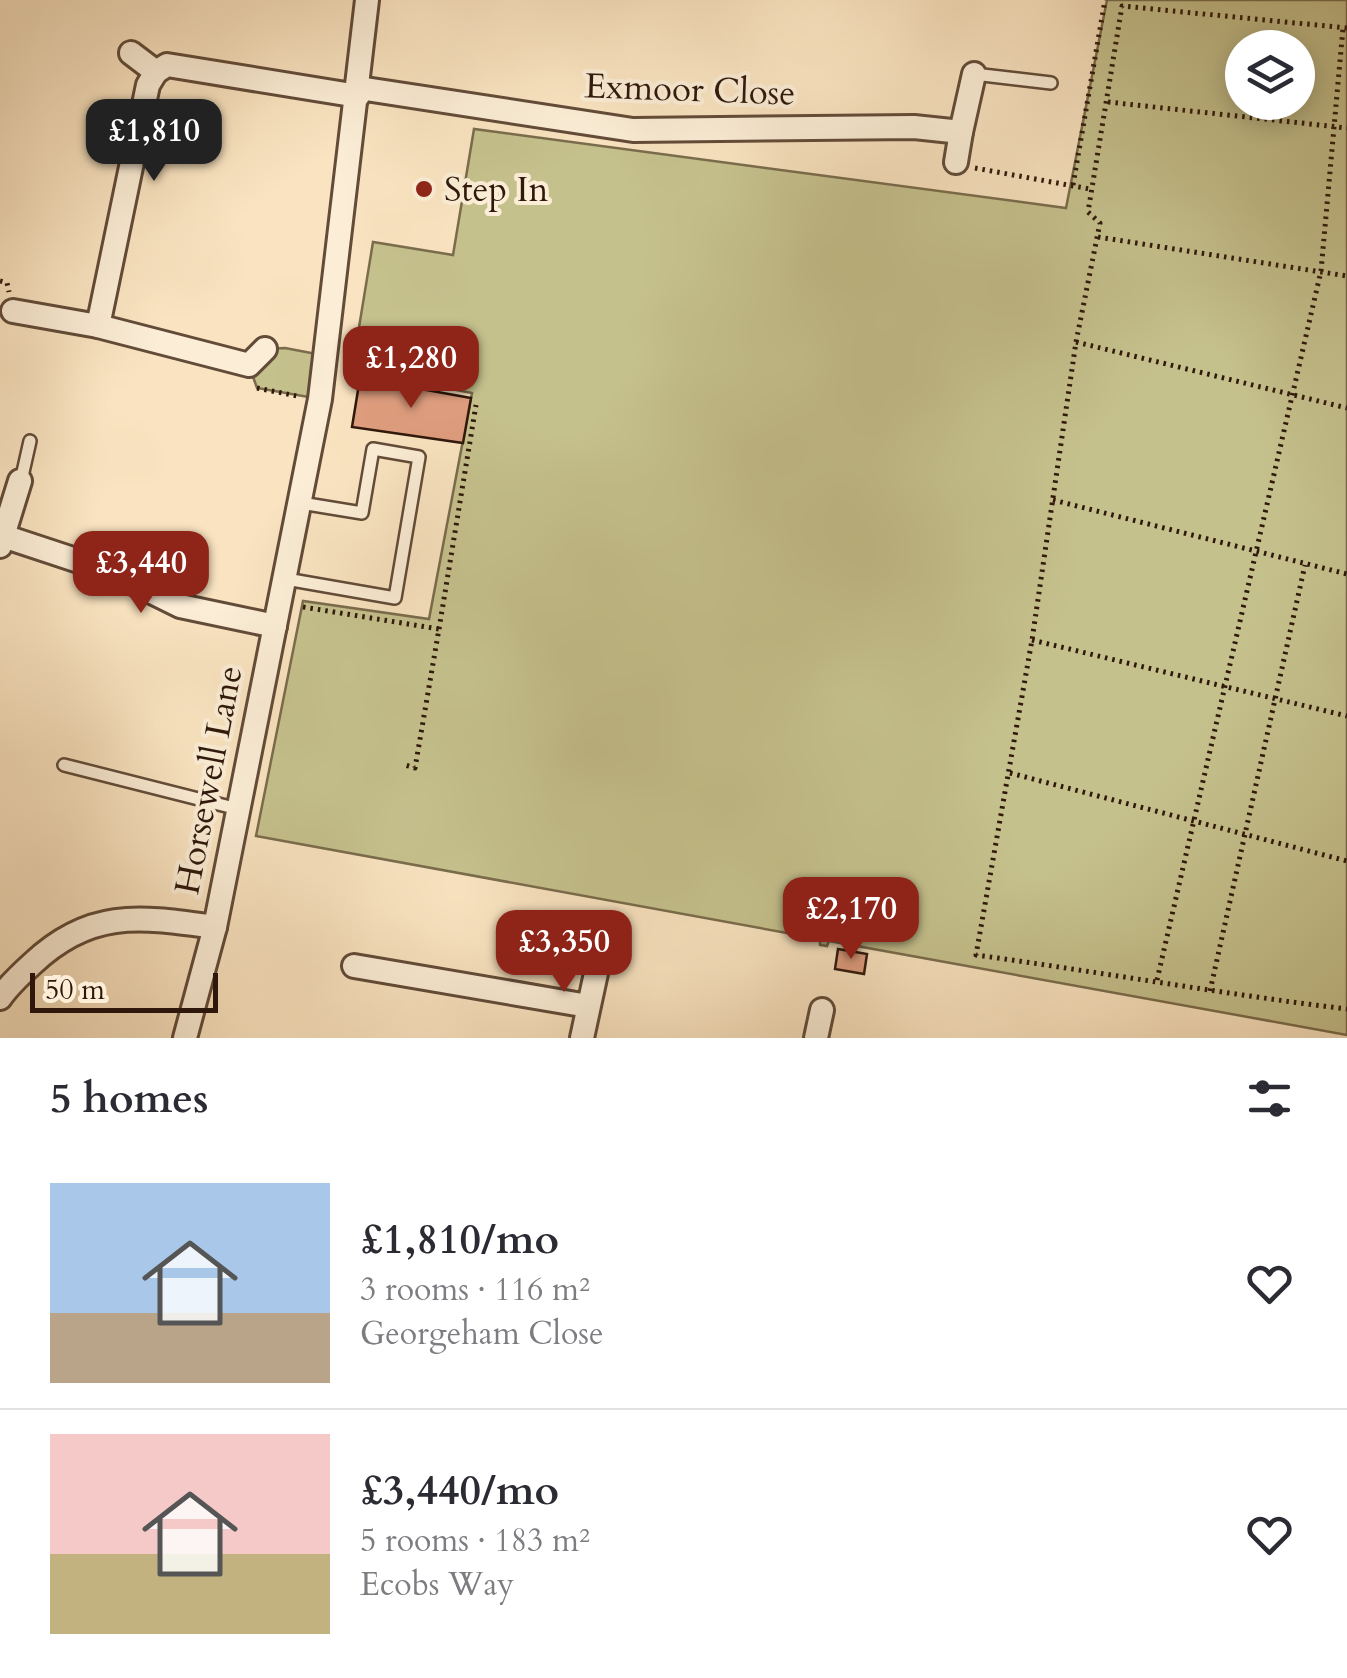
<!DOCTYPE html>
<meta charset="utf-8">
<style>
:root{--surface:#fff;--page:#f7f7f7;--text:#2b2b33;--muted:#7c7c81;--line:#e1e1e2;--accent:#8f2418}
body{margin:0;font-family:Cardo,serif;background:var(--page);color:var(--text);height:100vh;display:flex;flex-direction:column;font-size:38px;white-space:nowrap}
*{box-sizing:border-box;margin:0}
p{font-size:32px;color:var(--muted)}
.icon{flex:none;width:55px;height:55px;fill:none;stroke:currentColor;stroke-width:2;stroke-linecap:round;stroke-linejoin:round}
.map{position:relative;height:1038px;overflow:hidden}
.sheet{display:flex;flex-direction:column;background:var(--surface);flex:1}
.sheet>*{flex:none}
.buttons{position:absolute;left:1225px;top:30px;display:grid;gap:20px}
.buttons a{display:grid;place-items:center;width:90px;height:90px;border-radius:50%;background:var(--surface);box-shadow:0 5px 25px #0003;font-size:50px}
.scale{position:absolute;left:30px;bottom:25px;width:188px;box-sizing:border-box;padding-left:10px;border:5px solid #2f180b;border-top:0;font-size:28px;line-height:35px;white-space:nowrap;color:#2f180b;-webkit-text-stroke:8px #fbedd6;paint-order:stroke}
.price{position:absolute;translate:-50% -85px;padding:0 22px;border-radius:20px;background:var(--accent);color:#fff;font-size:32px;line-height:65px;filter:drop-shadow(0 2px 5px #0008)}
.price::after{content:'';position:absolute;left:50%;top:60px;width:30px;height:22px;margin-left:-15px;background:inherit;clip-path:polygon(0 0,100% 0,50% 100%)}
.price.current{background:#222;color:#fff}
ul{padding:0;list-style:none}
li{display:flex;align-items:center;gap:30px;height:250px;padding:0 50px}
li+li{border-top:2px solid var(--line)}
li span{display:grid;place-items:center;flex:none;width:280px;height:200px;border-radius:0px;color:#555}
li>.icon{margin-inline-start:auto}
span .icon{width:120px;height:120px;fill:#fffc;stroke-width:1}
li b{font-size:42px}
h2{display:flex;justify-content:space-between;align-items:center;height:120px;padding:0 50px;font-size:42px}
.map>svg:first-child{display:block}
.green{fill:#c5c18d;stroke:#7a6c4c;stroke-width:2.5;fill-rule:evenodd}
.building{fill:#de9d7e;stroke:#2f180b;stroke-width:2.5}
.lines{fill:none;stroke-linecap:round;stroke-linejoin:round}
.lane-casing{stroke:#624b38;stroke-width:16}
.street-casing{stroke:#624b38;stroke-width:28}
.path{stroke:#2f180b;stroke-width:5;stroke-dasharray:2.5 5;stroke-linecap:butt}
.lane{stroke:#fbedd6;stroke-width:11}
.street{stroke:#fbedd6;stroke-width:22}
.poi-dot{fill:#8f2418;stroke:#fbedd6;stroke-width:4}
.labels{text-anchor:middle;stroke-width:8;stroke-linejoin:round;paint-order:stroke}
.street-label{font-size:35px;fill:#2f180b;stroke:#fbedd6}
.poi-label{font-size:35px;fill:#2f180b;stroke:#fbedd6;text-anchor:start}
</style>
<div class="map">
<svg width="1347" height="1038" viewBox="0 0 1347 1038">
<rect width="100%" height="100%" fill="#f9e3c0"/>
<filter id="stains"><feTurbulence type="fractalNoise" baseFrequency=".002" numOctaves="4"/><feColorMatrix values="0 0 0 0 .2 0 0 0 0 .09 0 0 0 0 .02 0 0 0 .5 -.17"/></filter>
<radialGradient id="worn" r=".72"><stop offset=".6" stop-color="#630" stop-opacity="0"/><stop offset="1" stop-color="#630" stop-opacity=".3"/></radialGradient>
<g class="green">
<path d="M1107,0H1347V1035L829,941L827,946L820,945V939L256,836L303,601L429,619L472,393L352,370L373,242L453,255L474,129L1066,208ZM1242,48H1298V102H1242Z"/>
<path d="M285,348L327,356L320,399L257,388L249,365L266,349Z"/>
</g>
<g class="building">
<path d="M360,378L471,398L463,443L352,427Z"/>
<path d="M838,949L867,954L864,974L835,969Z"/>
</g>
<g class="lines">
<g class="lane-casing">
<g id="lane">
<path d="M974,74L1051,83"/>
<path d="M21,481L30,441"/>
<path d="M286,579L395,598L419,457L373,449L362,513L301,503"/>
<path d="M64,765L238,809"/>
</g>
</g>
<g class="street-casing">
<g id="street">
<path d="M131,53L156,72"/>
<path d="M359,88L633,130L914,127L961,132L974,74"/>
<path d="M956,162L961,132"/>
<path d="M13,311L98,326L148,85L156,72L167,65L358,96"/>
<path d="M98,326L249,365L265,349"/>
<path d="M3,536L20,481"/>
<path d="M0,546L3,536L109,571L180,606L275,626"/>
<path d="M354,966L588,1006"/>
<path d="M0,998C9,985 21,974 32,964C91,908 141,917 215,927"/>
<path d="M185,1038L215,927L320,399L367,0"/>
<path d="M582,1038L598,964"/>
<path d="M816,1038L822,1010"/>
</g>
</g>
<g class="path">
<path d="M1347,28L1122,6L1088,212L1100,223L1076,342L1032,640L976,955C1100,972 1223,994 1347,1009"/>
<path d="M1108,102L1347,128"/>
<path d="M975,168L1090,189"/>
<path d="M1073,185L1105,0"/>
<path d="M1098,237L1347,276"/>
<path d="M0,281L7,283L9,292"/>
<path d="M1076,342L1347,408"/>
<path d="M257,388L297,396"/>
<path d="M1053,500L1347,574"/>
<path d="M303,607L439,629L415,768L405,765"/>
<path d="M439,629L476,405"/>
<path d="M1032,640L1347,716"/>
<path d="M1010,773L1347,861"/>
<path d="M1157,980L1321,271L1343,28"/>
<path d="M1210,991L1305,565"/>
</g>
<use href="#lane" class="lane"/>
<use href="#street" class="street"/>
</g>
<circle class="poi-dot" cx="424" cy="189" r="10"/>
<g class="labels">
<g class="street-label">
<text transform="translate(690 89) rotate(2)" y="12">Exmoor Close</text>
<text transform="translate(208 780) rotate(-79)" y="12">Horsewell Lane</text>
</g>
<g class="poi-label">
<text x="444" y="201">Step In</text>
</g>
</g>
<rect width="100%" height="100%" filter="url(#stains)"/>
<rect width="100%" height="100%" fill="url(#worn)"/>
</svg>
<div class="buttons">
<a><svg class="icon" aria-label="layers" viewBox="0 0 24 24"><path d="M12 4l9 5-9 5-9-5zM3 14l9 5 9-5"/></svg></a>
</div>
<div class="scale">50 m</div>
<b class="price current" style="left:154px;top:184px">£1,810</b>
<b class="price" style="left:411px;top:411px">£1,280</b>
<b class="price" style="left:141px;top:616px">£3,440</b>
<b class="price" style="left:851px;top:962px">£2,170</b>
<b class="price" style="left:564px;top:995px">£3,350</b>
</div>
<section class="sheet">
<h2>5 homes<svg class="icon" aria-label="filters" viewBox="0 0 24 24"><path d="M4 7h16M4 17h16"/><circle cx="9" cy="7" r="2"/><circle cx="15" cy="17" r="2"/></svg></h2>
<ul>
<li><span style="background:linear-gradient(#a9c7e8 65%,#b9a48a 0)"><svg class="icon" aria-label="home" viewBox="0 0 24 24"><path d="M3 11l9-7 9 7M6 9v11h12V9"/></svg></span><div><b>£1,810/mo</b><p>3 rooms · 116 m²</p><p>Georgeham Close</p></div><svg class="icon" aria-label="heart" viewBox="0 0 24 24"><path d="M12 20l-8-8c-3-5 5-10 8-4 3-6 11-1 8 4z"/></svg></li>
<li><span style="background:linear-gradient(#f6c9c9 60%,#c2b280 0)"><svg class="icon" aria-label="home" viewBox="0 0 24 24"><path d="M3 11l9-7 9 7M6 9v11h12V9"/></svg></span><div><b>£3,440/mo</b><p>5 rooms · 183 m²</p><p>Ecobs Way</p></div><svg class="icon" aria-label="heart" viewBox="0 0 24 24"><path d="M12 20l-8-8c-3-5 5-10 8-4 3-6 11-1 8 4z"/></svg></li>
</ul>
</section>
